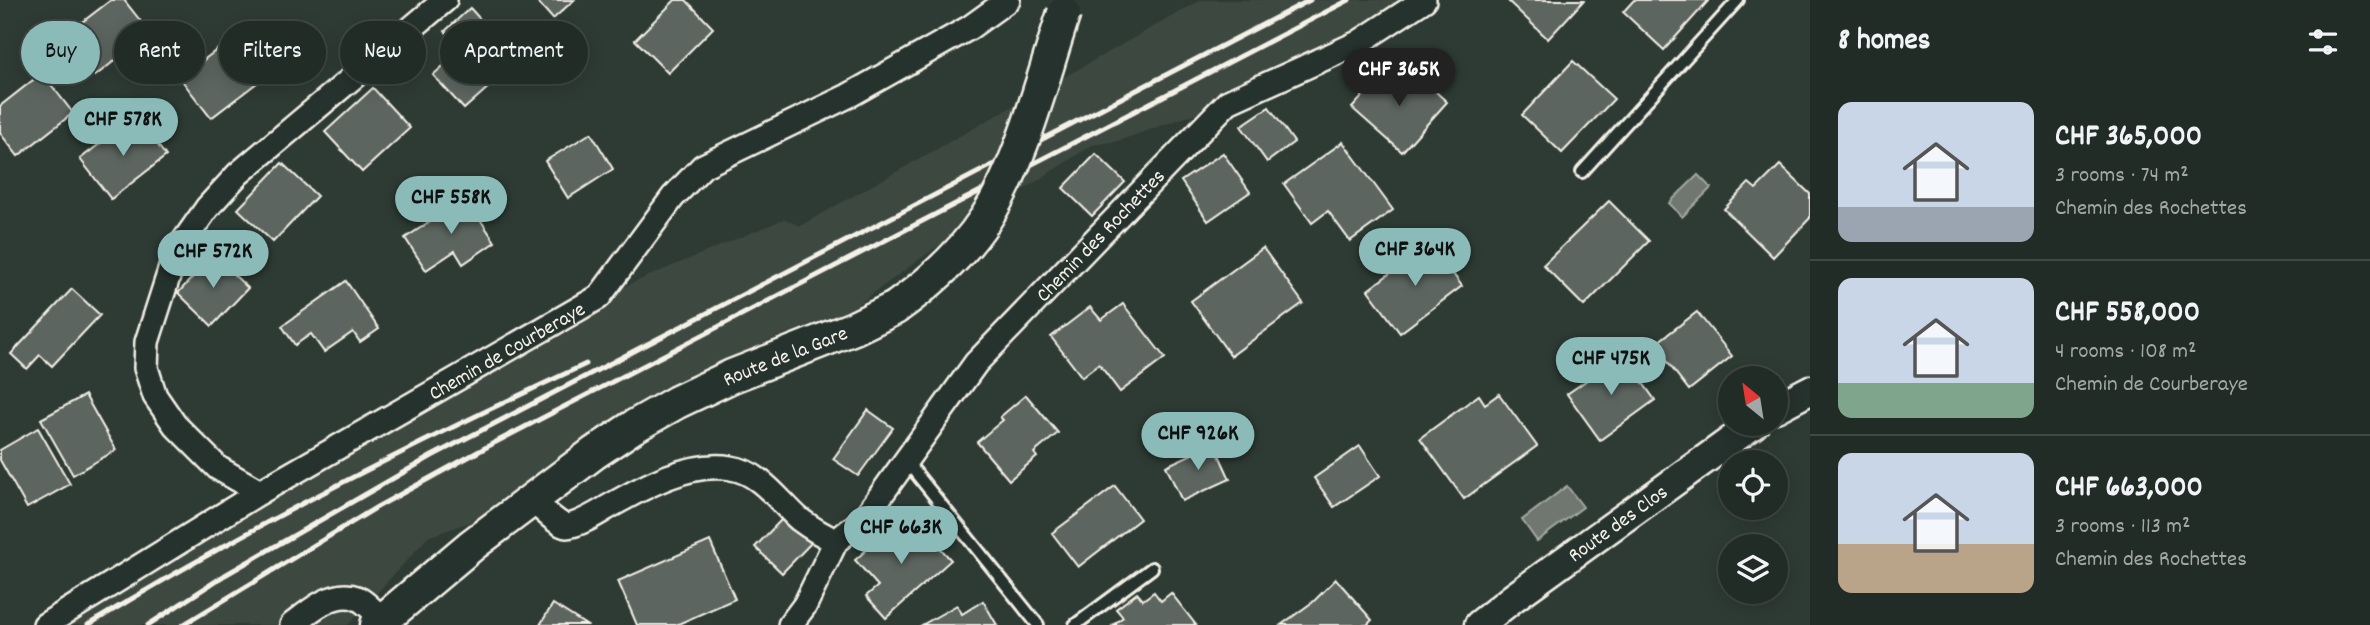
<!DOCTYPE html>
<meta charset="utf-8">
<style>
:root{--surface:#222c27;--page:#2e3833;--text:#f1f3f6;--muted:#a2a7a7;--line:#3f4844;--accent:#8bbbb9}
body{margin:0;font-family:Dekko,sans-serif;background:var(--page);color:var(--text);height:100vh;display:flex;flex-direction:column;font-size:26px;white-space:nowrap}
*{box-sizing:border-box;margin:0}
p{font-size:23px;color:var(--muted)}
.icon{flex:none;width:38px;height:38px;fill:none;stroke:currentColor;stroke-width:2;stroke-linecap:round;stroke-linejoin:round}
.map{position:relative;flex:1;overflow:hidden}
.details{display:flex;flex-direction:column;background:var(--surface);width:560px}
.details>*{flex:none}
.guide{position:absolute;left:21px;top:21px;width:665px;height:63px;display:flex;gap:14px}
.needle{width:46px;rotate:330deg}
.controls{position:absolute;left:1718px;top:366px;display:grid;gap:14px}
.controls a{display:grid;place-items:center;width:70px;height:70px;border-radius:50%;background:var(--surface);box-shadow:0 4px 18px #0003,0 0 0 2px var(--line);font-size:35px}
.price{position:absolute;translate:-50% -60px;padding:0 16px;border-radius:24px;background:var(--accent);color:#111;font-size:23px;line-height:46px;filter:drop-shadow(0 2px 4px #0008)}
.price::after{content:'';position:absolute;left:50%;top:42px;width:21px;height:16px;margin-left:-10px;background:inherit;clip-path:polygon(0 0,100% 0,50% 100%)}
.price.current{background:#222;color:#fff}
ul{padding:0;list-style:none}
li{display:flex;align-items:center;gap:21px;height:175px;padding:0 28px}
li+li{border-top:2px solid var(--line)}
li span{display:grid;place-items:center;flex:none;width:196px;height:140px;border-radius:14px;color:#555}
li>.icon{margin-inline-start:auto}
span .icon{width:84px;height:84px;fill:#fffc;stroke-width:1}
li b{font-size:30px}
h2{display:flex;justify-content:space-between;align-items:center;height:84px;padding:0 28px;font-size:30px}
.chip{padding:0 24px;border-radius:32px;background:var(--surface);box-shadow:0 4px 18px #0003,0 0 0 2px var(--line);font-size:24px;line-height:63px}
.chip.current{background:var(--accent);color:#111}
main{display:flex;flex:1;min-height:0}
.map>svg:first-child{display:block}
.built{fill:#3c4841}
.water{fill:#6f7770;stroke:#a4a8a0;stroke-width:2}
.building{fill:#5c655e;stroke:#f4f1e8;stroke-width:2}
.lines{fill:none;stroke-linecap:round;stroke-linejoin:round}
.service-casing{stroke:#f4f1e8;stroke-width:16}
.minor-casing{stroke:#f4f1e8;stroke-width:28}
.tertiary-casing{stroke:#f4f1e8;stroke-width:33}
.secondary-casing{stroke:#f4f1e8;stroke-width:37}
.service{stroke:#26332d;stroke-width:10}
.minor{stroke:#26332d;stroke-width:23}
.tertiary{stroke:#26332d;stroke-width:28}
.secondary{stroke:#26332d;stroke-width:32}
.rail{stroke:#f4f1e8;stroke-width:5}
.secondary-bridge-casing{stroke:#f4f1e8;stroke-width:37;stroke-linecap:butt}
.secondary-bridge{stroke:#26332d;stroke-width:32}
.labels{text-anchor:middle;stroke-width:7;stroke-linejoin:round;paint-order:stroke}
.street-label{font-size:21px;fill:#f4f1e8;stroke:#26332d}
</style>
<main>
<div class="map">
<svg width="1810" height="625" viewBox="0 0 1810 625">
<rect width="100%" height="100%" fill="#2e3b34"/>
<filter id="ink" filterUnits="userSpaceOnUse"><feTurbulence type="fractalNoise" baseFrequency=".0143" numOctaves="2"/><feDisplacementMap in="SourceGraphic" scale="14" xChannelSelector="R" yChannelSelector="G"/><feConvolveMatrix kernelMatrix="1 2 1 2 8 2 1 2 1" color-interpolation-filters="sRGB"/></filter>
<g filter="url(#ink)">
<path class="built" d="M1201,0H1424L1228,102L1118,141L1092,145L942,243L853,308L765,342L604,424L490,515L428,537L348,625H45L599,297L784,219L800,226Z"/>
<g class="water">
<path d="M1698,175L1711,188L1682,217L1669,203Z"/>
<path d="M1567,486L1583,507L1537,541L1522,520Z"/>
</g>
<g class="building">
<path d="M111,0H124L150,33L95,76L64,36Z"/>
<path d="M536,0H574L553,19Z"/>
<path d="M675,0H686L713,28L668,73L635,40Z"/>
<path d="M1507,0H1584L1548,39Z"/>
<path d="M1634,0H1709L1664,50L1623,12Z"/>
<path d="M470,8L518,61L464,109L433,75L462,49L445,31Z"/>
<path d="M235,36L266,76L211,118L180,78Z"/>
<path d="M1573,61L1614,99L1562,153L1522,115Z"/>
<path d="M1390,66L1416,89L1423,80L1447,102L1402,152L1352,108Z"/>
<path d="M42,73L73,113L18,156L0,133V106Z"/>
<path d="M373,88L410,128L362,172L325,132Z"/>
<path d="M1269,107L1294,142L1267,162L1241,126Z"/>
<path d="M136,116L166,156L111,199L80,159Z"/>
<path d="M591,133L613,169L568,198L545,161Z"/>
<path d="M1343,142L1393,210L1350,241L1328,211L1312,223L1284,184Z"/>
<path d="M1223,153L1250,192L1208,221L1181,181Z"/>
<path d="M1096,154L1125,182L1092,216L1063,188Z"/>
<path d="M282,163L317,196L273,242L238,209Z"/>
<path d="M1780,165L1810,194V218L1773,257L1724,209L1749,183L1756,189Z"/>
<path d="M466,198L495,242L463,264L455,251L426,270L405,238Z"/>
<path d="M1609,201L1649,241L1584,306L1543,265Z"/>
<path d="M1430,243L1462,286L1400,333L1368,290Z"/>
<path d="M1263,248L1303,303L1231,356L1191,301Z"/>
<path d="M213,255L248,288L212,326L178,293Z"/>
<path d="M346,281L379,329L360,342L353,332L324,352L311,334L295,345L282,326Z"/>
<path d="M72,289L100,315L52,366L40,355L27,369L11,354Z"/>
<path d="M1123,304L1165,358L1120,392L1099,364L1082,377L1051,337L1090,307L1101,320Z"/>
<path d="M1697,312L1732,356L1689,390L1654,345Z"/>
<path d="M1623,355L1655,400L1600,440L1567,394Z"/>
<path d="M1499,394L1537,446L1464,499L1420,438L1479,395L1485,404Z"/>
<path d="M85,395L116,450L73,475L41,419Z"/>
<path d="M1026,395L1058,433L1034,453L1037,457L1009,480L977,442L1003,420L1000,417Z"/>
<path d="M868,410L893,428L858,476L833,459Z"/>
<path d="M38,428L70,484L27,508L0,460V450Z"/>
<path d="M1214,444L1230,479L1182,501L1166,466Z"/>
<path d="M1360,446L1380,476L1334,507L1314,478Z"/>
<path d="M1115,486L1140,519L1078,567L1052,533Z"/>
<path d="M784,517L811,543L782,573L755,547Z"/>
<path d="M915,520L951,560L886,618L866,596L878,586L855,560L889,530L895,538Z"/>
<path d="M710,541L735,599L676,625H637L618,581Z"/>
<path d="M1336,579L1372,620L1367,625H1281L1314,601Z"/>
<path d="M1154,592L1161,601L1171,593L1196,625H1113L1123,617L1116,609L1137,593L1143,600Z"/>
<path d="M983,601L997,625H922L957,605L962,614Z"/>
<path d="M553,604L586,625H540Z"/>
</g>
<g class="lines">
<g class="service-casing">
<g id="service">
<path d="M1582,172L1738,0"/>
<path d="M907,462L1038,625"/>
<path d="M1075,625L1152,568"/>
</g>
</g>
<g class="minor-casing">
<g id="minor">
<path d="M260,492L218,468L175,425L155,396L146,368L147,342L176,252L207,208L238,174L445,0"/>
<path d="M532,500C538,505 559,526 566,526C580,525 598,513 610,506C645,486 690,461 731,468C760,472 779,501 799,519C811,528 822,535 836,541"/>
<path id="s1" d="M45,625L260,492L599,297L673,197L703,166L848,96L969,28L1008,0"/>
<path d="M292,625C308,612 334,589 357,598C366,602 375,612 382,620"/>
<path id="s2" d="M790,625L805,605L836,541L863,520L976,363L1228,102L1358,43L1424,0"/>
</g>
</g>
<g class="tertiary-casing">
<g id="tertiary">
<path d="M1776,408L1810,390"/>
<path id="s3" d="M1479,625L1513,598L1754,424"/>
</g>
</g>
<g class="secondary-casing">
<g id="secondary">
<path id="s4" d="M377,625L472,545L594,453L633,427L677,402L732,376L854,328L895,308"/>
</g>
</g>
<use href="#service" class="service"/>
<use href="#minor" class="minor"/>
<use href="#tertiary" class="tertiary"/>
<use href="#secondary" class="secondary"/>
<g class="rail">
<path d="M88,625C248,527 415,443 586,364"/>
<path d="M148,625L225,575L432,456L1310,0"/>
<path d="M183,625L377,507L494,443L1349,0"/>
</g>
<g class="secondary-bridge-casing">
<path id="secondary-bridge" d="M895,308C930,283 962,255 986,218C1023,160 1042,79 1064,13"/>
</g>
<use href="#secondary-bridge" class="secondary-bridge"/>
</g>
</g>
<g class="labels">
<g class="street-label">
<text dy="7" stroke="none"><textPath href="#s2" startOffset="502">Chemin des Rochettes</textPath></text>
<text dy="7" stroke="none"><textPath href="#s1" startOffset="537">Chemin de Courberaye</textPath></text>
<text dy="7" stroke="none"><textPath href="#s4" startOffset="492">Route de la Gare</textPath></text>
<text dy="7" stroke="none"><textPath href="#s3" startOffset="172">Route des Clos</textPath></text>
</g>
</g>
</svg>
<div class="controls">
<a><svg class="needle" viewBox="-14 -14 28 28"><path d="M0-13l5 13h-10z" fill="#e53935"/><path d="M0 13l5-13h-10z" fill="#a2a7a7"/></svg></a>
<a><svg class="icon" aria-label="locate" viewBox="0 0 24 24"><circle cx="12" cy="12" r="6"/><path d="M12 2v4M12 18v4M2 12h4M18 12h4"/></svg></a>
<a><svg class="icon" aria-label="layers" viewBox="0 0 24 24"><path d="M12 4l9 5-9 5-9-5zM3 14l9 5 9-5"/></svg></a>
</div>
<b class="price current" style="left:1399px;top:108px">CHF 365K</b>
<b class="price" style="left:123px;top:158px">CHF 578K</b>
<b class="price" style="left:451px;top:236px">CHF 558K</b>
<b class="price" style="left:1415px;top:288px">CHF 364K</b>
<b class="price" style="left:213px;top:290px">CHF 572K</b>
<b class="price" style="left:1611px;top:397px">CHF 475K</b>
<b class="price" style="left:1198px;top:472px">CHF 926K</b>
<b class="price" style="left:901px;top:566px">CHF 663K</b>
<div class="guide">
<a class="chip current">Buy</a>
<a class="chip">Rent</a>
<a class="chip">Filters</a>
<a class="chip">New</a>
<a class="chip">Apartment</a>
</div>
</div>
<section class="details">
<h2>8 homes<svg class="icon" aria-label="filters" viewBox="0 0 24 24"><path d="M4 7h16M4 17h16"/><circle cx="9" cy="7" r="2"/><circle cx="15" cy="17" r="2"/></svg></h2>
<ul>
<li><span style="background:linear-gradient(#c9d6e8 75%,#9aa5b1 0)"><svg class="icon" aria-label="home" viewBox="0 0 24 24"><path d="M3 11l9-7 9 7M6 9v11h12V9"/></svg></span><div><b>CHF 365,000</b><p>3 rooms · 74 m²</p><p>Chemin des Rochettes</p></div></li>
<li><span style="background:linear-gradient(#c9d6e8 75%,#7fa58c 0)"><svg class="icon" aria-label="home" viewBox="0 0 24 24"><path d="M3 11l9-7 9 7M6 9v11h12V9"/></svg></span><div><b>CHF 558,000</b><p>4 rooms · 108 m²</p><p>Chemin de Courberaye</p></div></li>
<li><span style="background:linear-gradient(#c9d6e8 65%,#b9a48a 0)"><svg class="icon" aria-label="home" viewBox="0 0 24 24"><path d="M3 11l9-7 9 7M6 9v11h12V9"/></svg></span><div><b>CHF 663,000</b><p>3 rooms · 113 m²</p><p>Chemin des Rochettes</p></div></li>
</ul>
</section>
</main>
